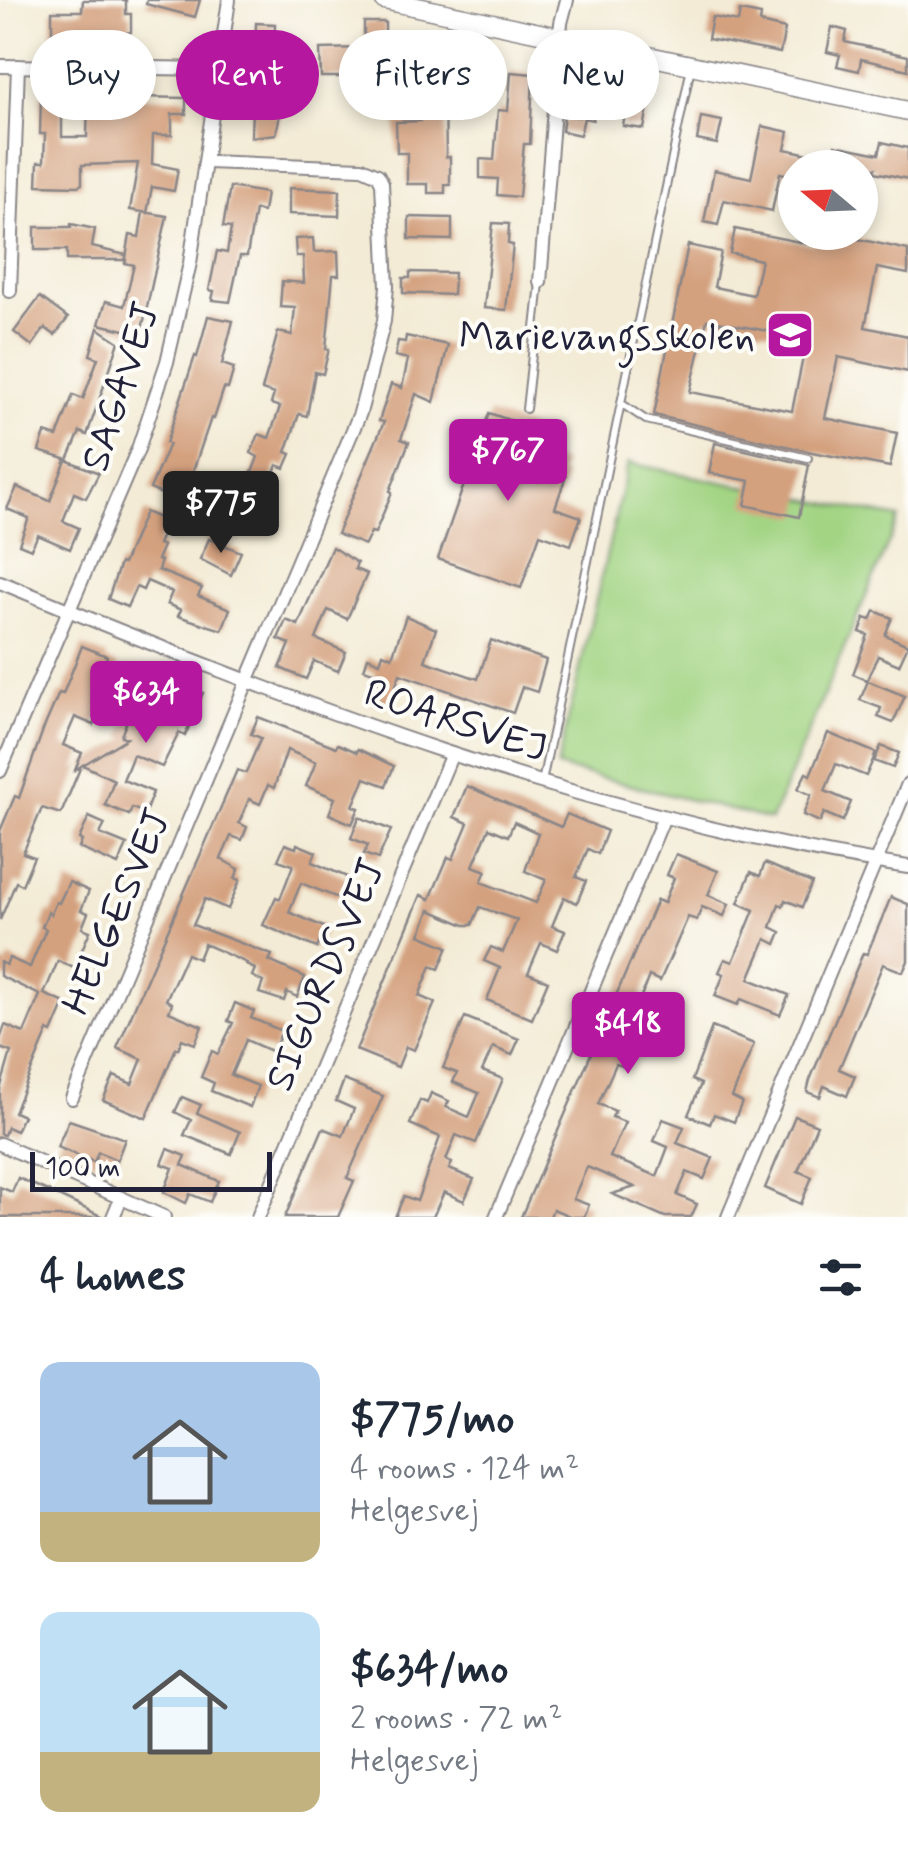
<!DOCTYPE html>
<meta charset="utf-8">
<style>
:root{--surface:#fff;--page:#f2f2f3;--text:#1f2937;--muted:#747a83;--accent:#b5179e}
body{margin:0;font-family:Mynerve,sans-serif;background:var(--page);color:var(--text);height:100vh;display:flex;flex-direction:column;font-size:38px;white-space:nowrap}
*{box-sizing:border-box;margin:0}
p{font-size:32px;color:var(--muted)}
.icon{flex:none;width:55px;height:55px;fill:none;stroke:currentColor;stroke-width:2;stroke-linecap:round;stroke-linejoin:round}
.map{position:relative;height:1217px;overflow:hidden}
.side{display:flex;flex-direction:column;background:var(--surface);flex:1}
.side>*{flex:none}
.banner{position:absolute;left:30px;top:30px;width:850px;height:90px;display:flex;gap:20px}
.needle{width:65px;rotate:289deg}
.controls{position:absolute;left:778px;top:150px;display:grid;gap:20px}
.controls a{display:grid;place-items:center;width:100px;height:100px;border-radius:50%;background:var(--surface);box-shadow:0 5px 15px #0003;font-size:50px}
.scale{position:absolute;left:30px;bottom:25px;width:242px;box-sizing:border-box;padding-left:10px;border:5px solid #22223b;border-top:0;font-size:28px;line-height:35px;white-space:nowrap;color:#22223b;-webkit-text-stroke:8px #fdfcf7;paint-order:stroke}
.price{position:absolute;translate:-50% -85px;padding:0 22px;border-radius:10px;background:var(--accent);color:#fff;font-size:32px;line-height:65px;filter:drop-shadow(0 2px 5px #0008)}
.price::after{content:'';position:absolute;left:50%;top:60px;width:30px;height:22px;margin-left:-15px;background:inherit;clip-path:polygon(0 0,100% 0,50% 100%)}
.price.selected{background:#222;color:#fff}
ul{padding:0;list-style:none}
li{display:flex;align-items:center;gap:30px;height:250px;padding:0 40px}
li span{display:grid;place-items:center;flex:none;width:280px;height:200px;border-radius:20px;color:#555}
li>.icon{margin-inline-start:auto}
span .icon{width:120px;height:120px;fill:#fffc;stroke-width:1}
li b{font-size:42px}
h2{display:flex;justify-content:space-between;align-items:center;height:120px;padding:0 40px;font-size:42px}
.chip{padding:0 35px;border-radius:45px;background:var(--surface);box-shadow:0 5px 15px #0003;font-size:35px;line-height:90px}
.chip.selected{background:var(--accent);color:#fff}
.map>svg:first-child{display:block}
.pitch{fill:#a2d483;stroke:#627b5f;stroke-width:2.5}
.building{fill:#d4a17f;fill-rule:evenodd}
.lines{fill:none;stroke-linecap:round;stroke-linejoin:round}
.service-casing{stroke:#8a8688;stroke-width:10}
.minor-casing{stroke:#8a8688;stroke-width:16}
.tertiary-casing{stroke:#8a8688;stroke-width:21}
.service{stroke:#fff;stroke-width:6}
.minor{stroke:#fff;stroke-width:12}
.tertiary{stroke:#fff;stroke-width:18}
.labels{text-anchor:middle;stroke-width:8;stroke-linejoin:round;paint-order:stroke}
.poi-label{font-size:40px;fill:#22223b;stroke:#fdfcf7;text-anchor:end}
.street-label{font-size:40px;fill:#22223b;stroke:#fdfcf7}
</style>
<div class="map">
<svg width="908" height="1217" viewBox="0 0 908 1217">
<rect width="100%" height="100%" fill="#fdfcf7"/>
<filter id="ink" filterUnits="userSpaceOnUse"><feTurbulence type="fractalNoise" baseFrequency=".01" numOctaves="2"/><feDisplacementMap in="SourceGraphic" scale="20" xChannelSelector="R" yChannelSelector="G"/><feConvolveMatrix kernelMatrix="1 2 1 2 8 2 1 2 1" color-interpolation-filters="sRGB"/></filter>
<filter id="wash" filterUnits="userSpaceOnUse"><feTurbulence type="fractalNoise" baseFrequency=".0048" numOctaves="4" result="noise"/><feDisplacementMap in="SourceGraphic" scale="40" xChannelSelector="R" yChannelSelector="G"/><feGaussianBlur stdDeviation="2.25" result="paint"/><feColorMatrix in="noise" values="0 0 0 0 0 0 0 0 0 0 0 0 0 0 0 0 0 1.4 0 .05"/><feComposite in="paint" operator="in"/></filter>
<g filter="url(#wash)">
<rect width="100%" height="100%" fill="#f3ebd5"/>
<path class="pitch" d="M628,463L899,518L771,820L557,767Z"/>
<g id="blocks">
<g class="building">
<path d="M83,0H126V14H131V32L126,33L125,37L52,36V11H82Z"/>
<path d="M147,0H200L195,17L146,4Z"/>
<path d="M740,11L761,15L760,23L785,29L780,53L708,39L712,17L738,22Z"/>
<path d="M364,22H385V46L412,50L442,49L443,87H468V99H445L446,157H450V185H445V193H428V184H407V153H397L396,122L420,121L418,65L376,58V77H321L320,49L364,48Z"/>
<path d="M256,23L275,24L274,57L255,56Z"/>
<path d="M832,27L847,31L845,42L908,56V70L861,59L859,71L837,66L840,55L827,52Z"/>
<path d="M238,72L259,73L258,105L237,104Z"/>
<path d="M511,72L533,74L530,144H524L519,197L497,195L498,179L480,178V159L494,160L498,110L508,111Z"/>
<path d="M577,92L597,97L593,120L584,118L580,135L562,131L564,114L580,117L572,116Z"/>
<path d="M41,95H62V137H87L88,96L186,98V114H172V135H153L152,164L178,169L174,191L152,187L147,213L144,212L167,216L141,334L99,324L106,301L124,306L134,265L125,263L130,235L139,237L143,212L130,210L138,163L82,165V184L78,186L37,185L38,162H44L45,134H40Z"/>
<path d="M627,103L648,107L644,129L623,126Z"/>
<path d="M252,109L281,110L276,134L251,137Z"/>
<path d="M701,117L722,121L717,144L697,140Z"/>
<path d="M762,126L789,132L785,149L832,159L835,145L879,154L882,142L908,148V179L875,172L876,168H795V176L780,173L772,211L724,200L718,225L704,222L714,170L751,178Z"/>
<path d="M230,187L266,193L263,212L255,210L247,256H240L230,302L212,300L214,291L209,290L217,251L227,253L231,228L223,227Z"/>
<path d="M289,188L340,190L339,216L289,214Z"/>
<path d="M409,217L452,218V240L409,239Z"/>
<path d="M493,223L509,224L508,244L513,245L506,310L484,308Z"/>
<path d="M71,224L95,229L92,247L126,255V260H67V250H35V227H71Z"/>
<path d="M735,229L814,245L816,232H841L840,235L908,250V274L877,268L865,327L908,336V372L838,357L825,418L897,433L890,467L812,452L654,415L688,245L721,252L714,287L753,295L761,260L730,253ZM707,320L807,338L792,411L690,392Z"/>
<path d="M313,238L314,252L338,251L339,275H333L326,349H329L323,374L315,372L307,416L299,414L286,452L291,454L285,468L277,465L264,496L271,499L260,527L227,513L239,485L246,488L258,457L251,453L259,434L269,438L280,407L271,404L274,394L262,390L278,332L292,335L295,308L280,307L282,281L304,283L303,256H296L295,239Z"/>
<path d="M410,272L454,273L453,295L403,293V278H410Z"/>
<path d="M40,297L68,318L55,335L45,328L32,346L14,332Z"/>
<path d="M208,316L233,321L222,364L234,368L228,389L224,388L214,419L211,418L192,474L178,501L150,489L169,444L166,443L195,356L197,357Z"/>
<path d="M98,328L119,342L87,435L80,432L68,460L39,451L45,433L57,437L73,395L83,399L98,358L90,355Z"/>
<path d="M406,336L448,345L434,402L416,394L401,439L409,442L390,491L392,492L375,533L371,532L365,545L337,534L384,422L379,421L391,384L402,388L408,359L395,356L398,341L405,342Z"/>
<path d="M489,413L550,434L543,456L564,463L560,474L566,476L555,508L581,517L571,545L540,534L521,588L438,559Z"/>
<path d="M715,443L809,465L799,517L745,505L750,481L709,473Z"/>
<path d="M66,460L99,473L86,498L74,493L63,521L79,528L70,549L38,535L31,549L19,544L29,518L7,509L17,487L50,501Z"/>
<path d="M145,512L168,522L158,544L163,546L157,560L161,561L158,570L202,588L198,596L230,609L222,630L178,616L181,610L167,604L172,592L147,581L143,590L136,587L127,607L108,599L120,563L123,564Z"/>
<path d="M209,539L241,552L231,575L200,559Z"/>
<path d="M332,547L357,563L355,569L367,574L347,619L328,610L316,639L346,652L338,671L314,661L306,679L280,668L290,644L278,639L286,620L298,625Z"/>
<path d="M875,611L892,618L885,635L908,645L899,665L878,656L867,680L853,674L868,635L860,632L865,618L871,620Z"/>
<path d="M406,616L436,629L425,661L478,679L491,640L546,660L537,692L522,687L513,713L400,674L388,707L366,700L376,673L364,669L368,657L380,662L383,653L392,657Z"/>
<path d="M82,646L107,656L106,660L119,665L94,725L75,717L63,745L82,753L75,770L81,766L61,814L42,808L23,853L34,857L22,885L16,882L0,920V831L15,796L19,798L43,730L59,693L63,694Z"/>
<path d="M174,681L203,693L185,736L179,733L162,767L133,755L123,780L153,792L145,813L132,808L129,815L105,805L114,780L83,765L127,738L121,736L130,713L152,721L164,693L168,694Z"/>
<path d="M868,681L905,696L893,723L878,717L881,708L860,700Z"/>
<path d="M258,717L336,747L338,744L357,752L358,749L394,766L386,786L365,778L353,806L359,808L352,824L329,814L335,798L306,786L316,762L287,750L274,788L268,785L260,804L249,799L239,823L247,827L242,840L231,836L221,859L239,869L235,878L240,880L228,909L205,899L193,925L272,955L269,961L305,977L297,997L287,992L284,1001L259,993L263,982L252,976L255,969L246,965L247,963L204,944L198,959L187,954L166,1000L172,1003L169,1012L202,1026L195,1044L182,1039L178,1049L176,1048L146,1118L103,1100L114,1076L132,1084L142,1059L117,1048L237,770L246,773L261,738L251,734Z"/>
<path d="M828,733L876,753L866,776L836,764L825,791L851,802L843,821L824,813L820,822L803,815L811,795L798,789L806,773L810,775Z"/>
<path d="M881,746L899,753L893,768L874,761Z"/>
<path d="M467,786L561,827L567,814L607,831L598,854L588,849L576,877L586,881L577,903L564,897L552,926L565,931L557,950L541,943L528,973L548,981L532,1019L487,1000L500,968L484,961L491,947L503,952L517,920L480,907L472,925H465L430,910L420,935L448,947L439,969L431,966L419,996L435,1003L414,1050L406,1047L398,1067L356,1050L421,895L430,899L448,857L453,859L468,823L454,817ZM514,822L538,833L525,871L546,880L536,903L481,882L486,871L473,866L489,828L508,836Z"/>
<path d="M89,817L105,824L100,834L127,845L118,865L79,848L82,841L79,839Z"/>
<path d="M359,817L391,830L378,859L364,854L368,845L351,838Z"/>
<path d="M285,844L296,848L297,844L316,852L312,862L347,877L338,898L301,883L289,912L326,928L317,948L263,925L276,897L280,899L293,865L278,860Z"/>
<path d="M676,854L718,871L708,895L729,904L724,916L702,907L697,920L688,917L660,981L649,976L638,1004L649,1011L625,1067L616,1064L598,1104L615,1111L612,1117L625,1122L610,1157L657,1176L668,1147L654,1141L663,1119L684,1127L677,1143L713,1158L704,1179L687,1172L677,1195L697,1204L691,1217H665L612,1194L635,1187L587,1167L573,1199L589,1205L584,1217H572L553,1209L550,1217H521L657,900L664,903L674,878L667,875Z"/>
<path d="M765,863L812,883L802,907L785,900L783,906L779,904L771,927L781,932L776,944L766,939L749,979L789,995L780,1015L741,999L738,1005L715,996L724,974L719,972L725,959L733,962L754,910L738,903L751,872L760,876Z"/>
<path d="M69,882L89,891L81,910L88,913L82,928L90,931L74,968L58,961L44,994L65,1003L52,1033L48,1031L14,1112L23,1116L16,1131L7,1127L4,1135L0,1134V1090L11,1052L0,1048V1039L5,1025L24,1033L40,995L0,976V962L6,965L9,958L30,967L46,929L42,927L48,912L51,914L56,902L59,903Z"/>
<path d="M891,897L908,904V961L903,972L883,964L839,1069L855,1076L847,1096L824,1086L820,1097L807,1092L810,1080L863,953L867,954Z"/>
<path d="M235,1003L254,1011L251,1018L282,1031L273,1052L246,1040L231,1075L258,1086L250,1107L211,1091L214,1083L201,1077L212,1051L218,1054L233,1023L228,1021Z"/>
<path d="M465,1017L519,1039L512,1055L493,1047L482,1071L503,1079L476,1143L456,1135L446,1160L452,1163L449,1169L474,1179L464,1201L444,1192L433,1217H395L404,1196L417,1201L440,1137L410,1124L420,1100L427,1103L431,1093L449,1101L446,1107L469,1117L479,1093L453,1082L457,1073L443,1068Z"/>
<path d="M712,1027L754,1044L732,1097L742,1102L734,1122L714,1114L710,1124L688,1115L701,1084L692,1080Z"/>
<path d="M344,1080L383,1096L347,1178L354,1181L338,1217H285L323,1128L343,1136L354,1109L336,1101Z"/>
<path d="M182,1097L201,1105L197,1113L240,1132L231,1154L184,1135L191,1120L175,1112Z"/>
<path d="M795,1116L817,1125L798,1171L812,1177L801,1204L765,1188Z"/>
<path d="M69,1120L125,1139L117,1160L98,1152L94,1162L57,1147Z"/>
<path d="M168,1149L186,1156L182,1165L219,1181L210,1202L190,1194L186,1203L164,1192L173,1168L162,1164Z"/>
<path d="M18,1178L50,1192L103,1217H0V1187L12,1192Z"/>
</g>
</g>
</g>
<g filter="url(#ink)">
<use href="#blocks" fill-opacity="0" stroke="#8a8688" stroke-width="2.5"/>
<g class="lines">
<g class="service-casing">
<g id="service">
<path d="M622,404L646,420L808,458"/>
<path d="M526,409L540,283"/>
<path d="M542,782L691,67"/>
</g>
</g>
<g class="minor-casing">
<g id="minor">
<path d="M0,66L221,69"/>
<path d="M540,282L561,23L567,0"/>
<path d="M10,291L18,66"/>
<path d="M0,582C293,703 592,819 908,867"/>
<path d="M0,771L138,449L167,362L190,263L229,0"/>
<path d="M72,1098L360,413L384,321L387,286L382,183L378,175L362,168L207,162"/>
<path d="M0,1144L164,1217"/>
<path d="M113,1217L121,1198"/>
<path d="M258,1217L451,756"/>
<path d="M496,1217L664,817"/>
<path d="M728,1217L908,784"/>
</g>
</g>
<g class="tertiary-casing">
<path id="tertiary" d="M384,0L908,111"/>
</g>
<use href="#service" class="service"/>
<use href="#minor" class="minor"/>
<use href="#tertiary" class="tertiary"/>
</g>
</g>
<defs>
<g id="school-square" transform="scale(2.5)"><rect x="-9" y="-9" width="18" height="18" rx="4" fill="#b5179e" stroke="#fdfcf7"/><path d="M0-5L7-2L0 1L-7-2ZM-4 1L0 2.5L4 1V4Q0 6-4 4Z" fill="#fff"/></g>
</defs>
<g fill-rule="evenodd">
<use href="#school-square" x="790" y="335"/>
</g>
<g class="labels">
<g class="poi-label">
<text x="755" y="349">Marievangsskolen</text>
</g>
<g class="street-label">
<text transform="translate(119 386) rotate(-72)" y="14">SAGAVEJ</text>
<text transform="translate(456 719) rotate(18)" y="14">ROARSVEJ</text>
<text transform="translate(115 911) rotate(-67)" y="14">HELGESVEJ</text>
<text transform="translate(324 974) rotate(-67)" y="14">SIGURDSVEJ</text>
</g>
</g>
</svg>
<div class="controls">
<a><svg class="needle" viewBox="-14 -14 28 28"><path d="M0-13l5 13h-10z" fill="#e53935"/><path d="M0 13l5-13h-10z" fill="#747a83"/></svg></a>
</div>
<div class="scale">100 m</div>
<b class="price" style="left:508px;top:504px">$767</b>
<b class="price selected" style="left:221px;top:556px">$775</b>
<b class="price" style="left:146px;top:746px">$634</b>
<b class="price" style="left:628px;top:1077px">$418</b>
<div class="banner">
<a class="chip">Buy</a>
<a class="chip selected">Rent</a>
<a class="chip">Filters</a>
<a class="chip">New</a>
</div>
</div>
<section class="side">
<h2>4 homes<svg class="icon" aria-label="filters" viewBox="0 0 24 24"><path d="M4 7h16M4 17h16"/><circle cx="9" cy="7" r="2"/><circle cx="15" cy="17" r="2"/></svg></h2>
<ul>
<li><span style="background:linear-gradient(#a9c7e8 75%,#c2b280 0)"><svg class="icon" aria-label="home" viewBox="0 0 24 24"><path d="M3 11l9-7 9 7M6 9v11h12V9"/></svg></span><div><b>$775/mo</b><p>4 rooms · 124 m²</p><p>Helgesvej</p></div></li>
<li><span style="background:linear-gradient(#bfe0f5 70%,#c2b280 0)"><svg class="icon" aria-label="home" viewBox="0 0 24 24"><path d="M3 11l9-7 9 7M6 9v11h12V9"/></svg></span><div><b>$634/mo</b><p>2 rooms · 72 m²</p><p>Helgesvej</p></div></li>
</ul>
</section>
